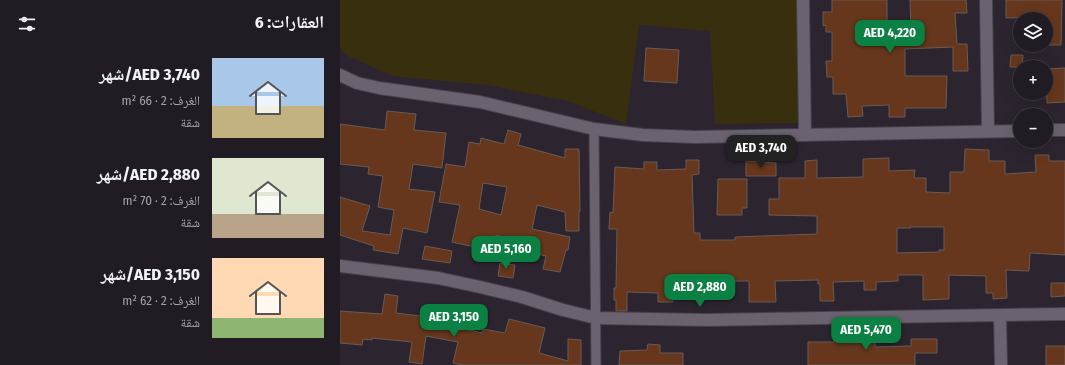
<!DOCTYPE html>
<html lang="ar">
<meta charset="utf-8">
<style>
:root{--surface:#211c24;--page:#2d2931;--text:#f1f3f6;--muted:#a2a1a6;--line:#3e3a41;--accent:#0b8043}
body{margin:0;font-family:"Fira Sans Condensed","Noto Naskh Arabic",sans-serif;background:var(--page);color:var(--text);direction:rtl;height:100vh;display:flex;flex-direction:column;font-size:15px;white-space:nowrap}
*{box-sizing:border-box;margin:0}
p{font-size:13px;color:var(--muted)}
.icon{flex:none;width:22px;height:22px;fill:none;stroke:currentColor;stroke-width:2;stroke-linecap:round;stroke-linejoin:round}
.map{position:relative;flex:1;overflow:hidden;direction:ltr}
.side{display:flex;flex-direction:column;background:var(--surface);width:340px}
.side>*{flex:none}
.buttons{position:absolute;left:673px;top:12px;display:grid;gap:8px}
.buttons a{display:grid;place-items:center;width:40px;height:40px;border-radius:50%;background:var(--surface);box-shadow:0 4px 16px #0002,0 0 0 1px var(--line);font-size:20px}
.price{position:absolute;translate:-50% -34px;padding:0 9px;border-radius:8px;background:var(--accent);color:#fff;font-size:13px;line-height:26px;filter:drop-shadow(0 1px 2px #0008)}
.price::after{content:'';position:absolute;left:50%;top:24px;width:12px;height:9px;margin-left:-6px;background:inherit;clip-path:polygon(0 0,100% 0,50% 100%)}
.price.on{background:#222;color:#fff}
ul{padding:0;list-style:none}
li{display:flex;align-items:center;gap:12px;height:100px;padding:0 16px}
li span{display:grid;place-items:center;flex:none;width:112px;height:80px;border-radius:0px;color:#555}
li>.icon{margin-inline-start:auto}
span .icon{width:48px;height:48px;fill:#fffc;stroke-width:1}
li b{font-size:17px}
h2{display:flex;justify-content:space-between;align-items:center;height:48px;padding:0 16px;font-size:17px}
main{display:flex;flex:1;min-height:0}
.map>svg:first-child{display:block}
.sand{fill:#382f0f}
.building{fill:#66371c;stroke:#695b54;fill-rule:evenodd}
.lines{fill:none;stroke-linecap:round;stroke-linejoin:round}
.lane-casing{stroke:#46414a;stroke-width:11}
.street-casing{stroke:#46414a;stroke-width:14}
.lane{stroke:#6a626e;stroke-width:9}
.street{stroke:#6a626e;stroke-width:12}
</style>
<main>
<div class="map">
<svg width="725" height="365" viewBox="0 0 725 365">
<rect width="100%" height="100%" fill="#2c2530"/>
<path class="sand" d="M0,0H459V123L375,124L370,31L299,25L286,124L228,101L147,85L52,76L6,55L0,47Z"/>
<g class="building">
<path d="M492,0H547V31H571L570,0H626L627,13H615L617,44H627L628,71H613V47L565,49V76H607L606,108H565V117H549V105L522,106L523,116L508,117L506,94H493V77H487L486,61H492V32H486V25L483,26V12H492Z"/>
<path d="M666,0H722L721,45H706V19H698V17L666,18Z"/>
<path d="M306,48L339,50L337,83L304,81Z"/>
<path d="M671,55H683L682,67H670Z"/>
<path d="M725,68V102L707,103L706,69Z"/>
<path d="M47,111L76,114L74,130L106,133L102,168L73,164L69,189L95,192L87,233L63,228L58,254L33,250L34,246L0,235V197L30,206L22,231L50,235L54,210L38,207L43,176L28,174L29,167L0,164V124L45,130Z"/>
<path d="M168,130L181,134L178,145L225,158V149H239L240,211H239V231H226L225,212L197,205L192,229L230,237L228,250H226L220,272L203,269L206,256L178,249L179,241L156,235L152,251L112,242L120,205L99,202L106,164L125,167L129,142L140,144L141,138L164,144ZM143,183L167,187L161,215L139,209Z"/>
<path d="M625,149L649,150V161H665V174L696,172L695,155H709V161H725V255L690,253L689,271L666,270L667,298L653,299V293H646V276L609,275V299L583,300V275H558V281L536,282V290H524V281L493,282L494,301H480V284H478V280L435,281L436,302H409V281H354V293H333V302H318V293L287,292V311H276V300H274V288H276L277,229H269L270,212L273,213L275,167L304,169V162H317V170L346,169V160H359V174L352,175L354,233H360V240H395V237L477,234V216L429,215V199H439V178H465V161L477,160V178L523,177V159L549,158V171L575,170L574,178H586V192L610,193V172H624ZM570,227H604V250H599V252L557,253V228H571Z"/>
<path d="M406,161L436,163V176H406Z"/>
<path d="M378,179H407V208H402V215H377Z"/>
<path d="M85,246L112,251L110,263L82,259Z"/>
<path d="M160,263L175,265L173,278L158,276Z"/>
<path d="M711,283H725V296L711,297Z"/>
<path d="M45,294L58,296L56,313L88,317V318L101,321V323L142,333L143,329L165,333L169,319L205,328L199,353L228,361V339L241,340V365H123L113,363L118,342L86,336L82,364L69,362L72,342L32,338V340L23,339L22,345L0,343V311L42,314Z"/>
<path d="M516,330H535V347L571,346V339H597V353H575V365H468V342H494V335L516,333Z"/>
<path d="M308,344L320,345V353H343V365H279L280,351L307,350Z"/>
<rect x="706" y="346" width="19" height="19"/>
</g>
<g class="lines">
<g class="lane-casing">
<path id="lane" d="M254,129L256,365"/>
</g>
<g class="street-casing">
<g id="street">
<path d="M463,0L465,135"/>
<path d="M646,0L648,131"/>
<path d="M0,75L17,83L39,88L140,102L254,129L303,135L355,137L680,131"/>
<path d="M706,130H725"/>
<path d="M0,266L98,278L140,287L182,297L223,310L256,318L366,320L725,314"/>
<path d="M660,316L661,365"/>
</g>
</g>
<use href="#lane" class="lane"/>
<use href="#street" class="street"/>
</g>
</svg>
<div class="buttons">
<a><svg class="icon" aria-label="layers" viewBox="0 0 24 24"><path d="M12 4l9 5-9 5-9-5zM3 14l9 5 9-5"/></svg></a>
<a>+</a>
<a>−</a>
</div>
<b class="price" style="left:550px;top:54px">AED 4,220</b>
<b class="price on" style="left:421px;top:169px">AED 3,740</b>
<b class="price" style="left:166px;top:270px">AED 5,160</b>
<b class="price" style="left:360px;top:308px">AED 2,880</b>
<b class="price" style="left:114px;top:338px">AED 3,150</b>
<b class="price" style="left:526px;top:351px">AED 5,470</b>
</div>
<section class="side">
<h2>العقارات: 6<svg class="icon" aria-label="filters" viewBox="0 0 24 24"><path d="M4 7h16M4 17h16"/><circle cx="9" cy="7" r="2"/><circle cx="15" cy="17" r="2"/></svg></h2>
<ul>
<li><span style="background:linear-gradient(#a9c7e8 60%,#c2b280 0)"><svg class="icon" aria-label="home" viewBox="0 0 24 24"><path d="M3 11l9-7 9 7M6 9v11h12V9"/></svg></span><div><b>AED 3,740/شهر</b><p>الغرف: 2 · 66 m²</p><p>شقة</p></div></li>
<li><span style="background:linear-gradient(#dfe7d0 70%,#b9a48a 0)"><svg class="icon" aria-label="home" viewBox="0 0 24 24"><path d="M3 11l9-7 9 7M6 9v11h12V9"/></svg></span><div><b>AED 2,880/شهر</b><p>الغرف: 2 · 70 m²</p><p>شقة</p></div></li>
<li><span style="background:linear-gradient(#ffd9b3 75%,#8fb573 0)"><svg class="icon" aria-label="home" viewBox="0 0 24 24"><path d="M3 11l9-7 9 7M6 9v11h12V9"/></svg></span><div><b>AED 3,150/شهر</b><p>الغرف: 2 · 62 m²</p><p>شقة</p></div></li>
</ul>
</section>
</main>
